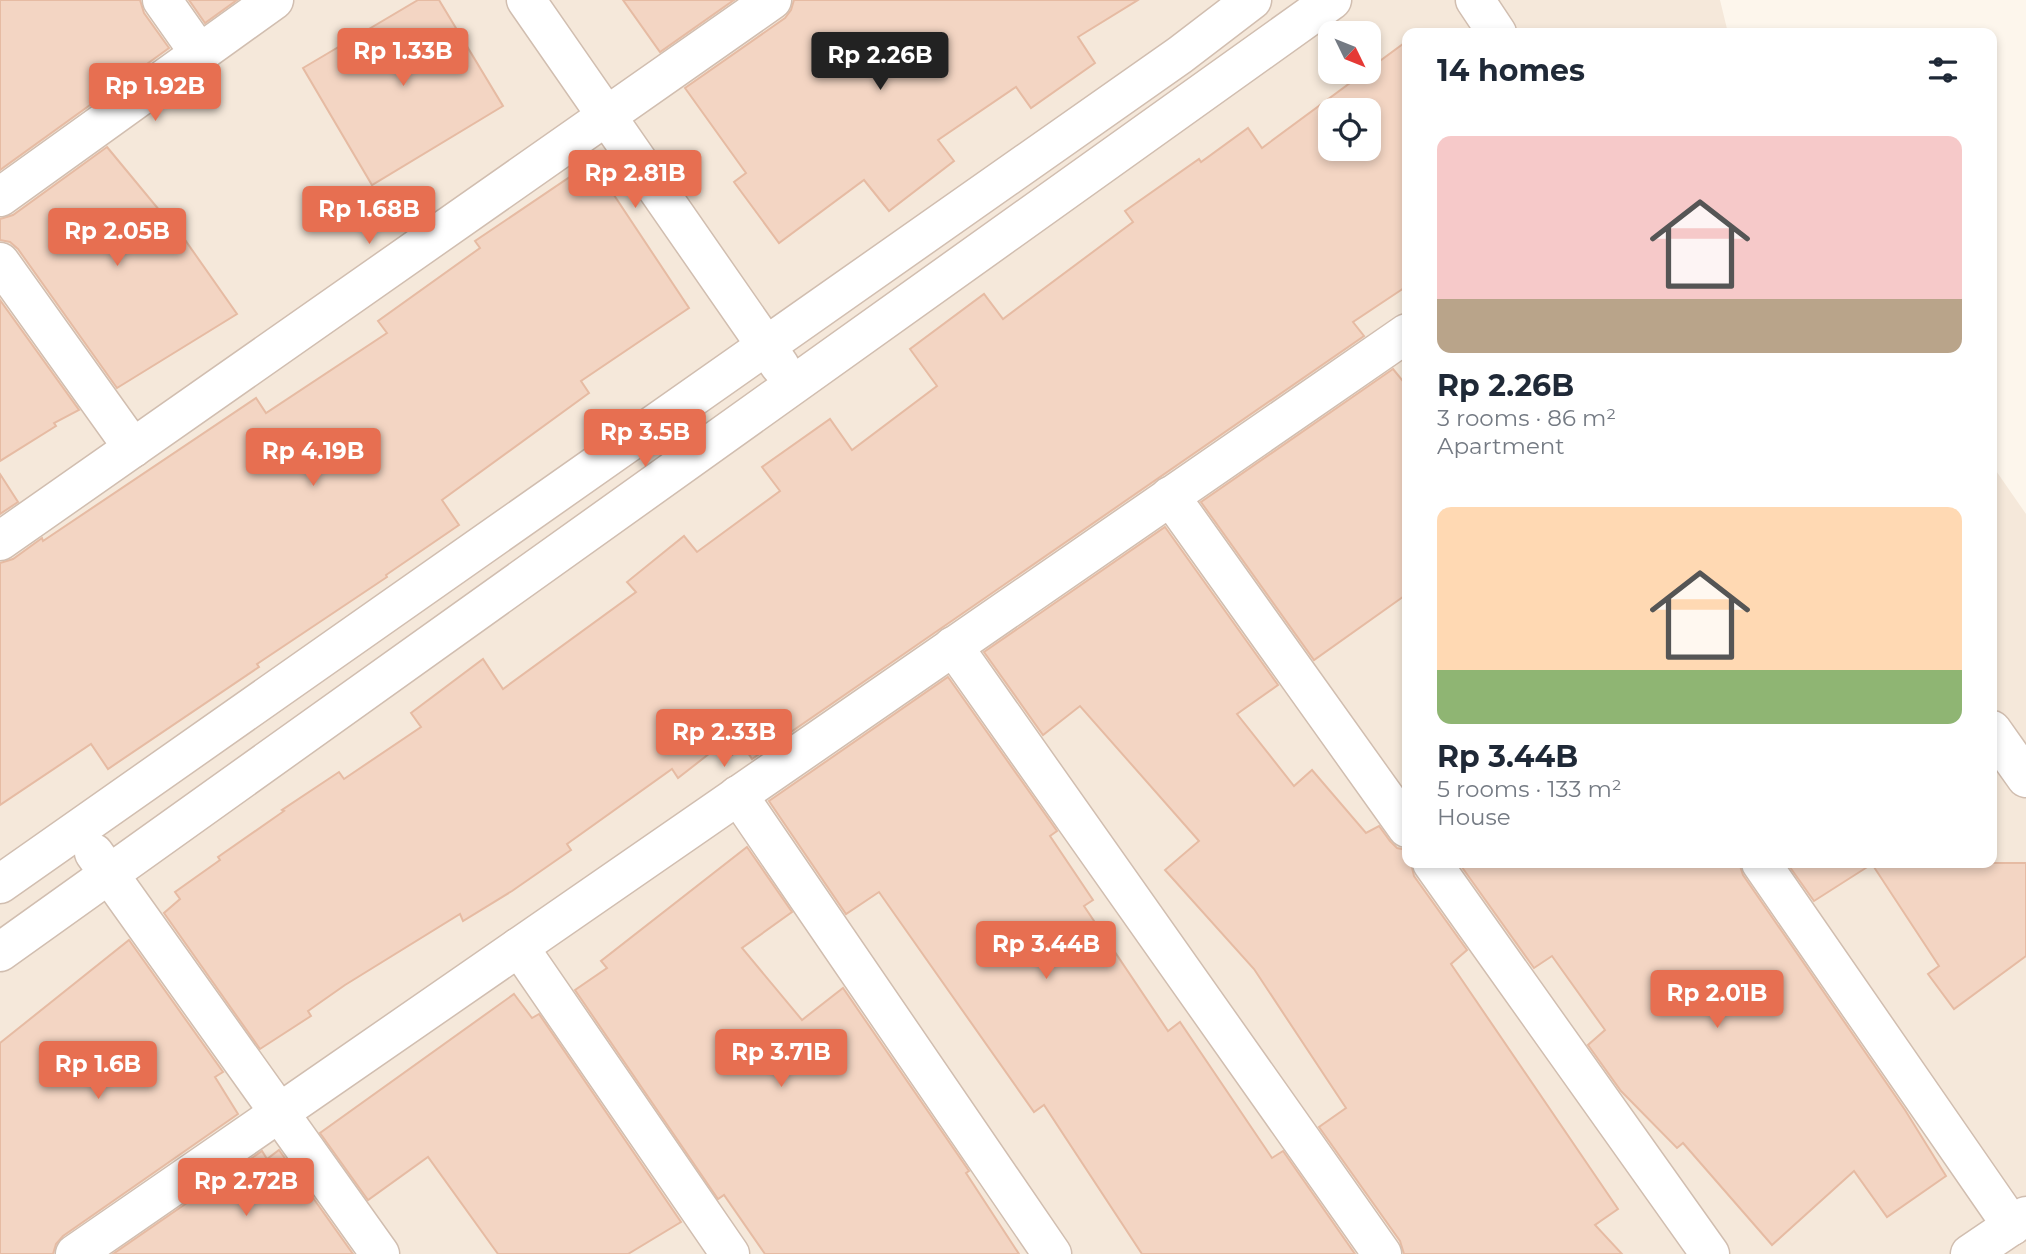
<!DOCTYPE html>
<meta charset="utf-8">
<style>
:root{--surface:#fff;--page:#f6f6f7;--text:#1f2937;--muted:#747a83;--accent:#e76f51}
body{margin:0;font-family:Montserrat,sans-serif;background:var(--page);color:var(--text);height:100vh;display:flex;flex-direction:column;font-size:26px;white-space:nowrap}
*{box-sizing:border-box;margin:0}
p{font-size:23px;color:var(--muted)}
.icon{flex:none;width:38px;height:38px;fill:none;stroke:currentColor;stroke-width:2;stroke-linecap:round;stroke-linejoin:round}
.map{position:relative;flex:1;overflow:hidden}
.panel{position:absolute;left:1402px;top:28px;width:595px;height:840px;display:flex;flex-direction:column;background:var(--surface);border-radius:14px;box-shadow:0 4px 10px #0003}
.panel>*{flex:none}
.needle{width:46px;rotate:133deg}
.buttons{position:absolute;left:1318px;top:21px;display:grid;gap:14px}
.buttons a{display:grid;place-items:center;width:63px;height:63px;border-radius:14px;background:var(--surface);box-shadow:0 4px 10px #0003;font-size:35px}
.price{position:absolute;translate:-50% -60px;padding:0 16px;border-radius:7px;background:var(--accent);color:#fff;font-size:23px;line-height:46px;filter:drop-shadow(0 2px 4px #0008)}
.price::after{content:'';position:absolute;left:50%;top:42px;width:21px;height:16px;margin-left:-10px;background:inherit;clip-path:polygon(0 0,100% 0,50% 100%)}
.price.active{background:#222;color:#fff}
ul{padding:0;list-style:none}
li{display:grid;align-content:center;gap:14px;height:371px;padding:0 35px}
li span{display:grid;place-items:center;height:217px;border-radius:14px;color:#555}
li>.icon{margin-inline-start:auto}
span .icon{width:126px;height:126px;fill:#fffc;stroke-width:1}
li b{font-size:30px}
h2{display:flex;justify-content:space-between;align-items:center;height:84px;padding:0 35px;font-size:30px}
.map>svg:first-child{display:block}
.residential{fill:#f5e8da;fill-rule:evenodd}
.building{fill:#f3d5c3;stroke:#e6bba3;stroke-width:2;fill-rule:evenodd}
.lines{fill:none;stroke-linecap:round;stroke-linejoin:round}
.minor-casing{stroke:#d1beb0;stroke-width:41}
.minor{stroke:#fff;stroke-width:38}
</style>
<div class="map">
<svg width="2026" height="1254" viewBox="0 0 2026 1254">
<rect width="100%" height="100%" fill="#fdf6ec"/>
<path class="residential" d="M0,0H1720L1728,33H1407V863H1992V465L2026,514V1254H0ZM1330,33H1368V72H1330ZM1330,110H1368V149H1330Z"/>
<g class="building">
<path d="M0,0H140L144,13L169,48L0,170Z"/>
<path d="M189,0H237L205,23Z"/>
<path d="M418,0H439L503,106L372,185L303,68Z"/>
<path d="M623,0H734L660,52Z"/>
<path d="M794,0H1138L1078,37L1095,63L1031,108L1016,87L938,140L954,161L889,211L864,180L779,243L734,182L746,173L685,88L785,18L791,10Z"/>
<path d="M1407,41V286L1353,322L1364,336L752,759L744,747L732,755L723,743L678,778L672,769L567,844L571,850L512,891L463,921L460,914L345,985L308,1011L311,1016L260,1049L164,913L180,899L175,892L220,860L218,857L284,811L282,810L339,772L344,779L421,727L411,713L483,659L503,689L636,592L627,582L684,536L697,552L780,491L762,467L830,419L852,450L937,386L910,349L984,294L1003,319L1133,222L1125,211L1199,159L1201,162L1248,128L1262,148ZM1330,110H1368V149H1330Z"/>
<path d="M107,147L174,228L176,227L237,314L117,388L18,249L10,242L0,240V219L13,215Z"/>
<path d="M592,162L689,308L581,381L589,393L442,500L459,525L386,575L387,577L257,664L259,667L108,769L91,744L0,805V563L13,559L42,538L43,541L256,398L266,413L387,333L378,321L480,248L475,241Z"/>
<path d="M0,300L79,410L54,423L56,426L0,461Z"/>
<path d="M1393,369L1407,386V594L1314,660L1201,502Z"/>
<path d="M0,474L18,502L0,514Z"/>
<path d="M1165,527L1278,685L1237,714L1294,786L1312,770L1366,833L1379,826L1390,841L1397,848L1407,850V863H1411L1414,876L1467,950L1451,964L1618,1209L1595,1225L1622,1254H1404L1400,1241L1319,1127L1346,1108L1254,969L1165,870L1199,841L1080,706L1043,735L984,652Z"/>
<path d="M948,677L1057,831L1050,836L1093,900L1084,906L1168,1031L1180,1022L1272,1158L1283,1151L1355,1254H1142L1044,1105L1034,1112L879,892L846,914L769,801Z"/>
<path d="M747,847L792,912L742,948L802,1020L843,988L969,1171L966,1173L1019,1254H765L724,1195L718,1199L575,990L607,968L601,961Z"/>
<path d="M1459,863H1739L1743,875L1905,1110L1946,1176L1887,1217L1854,1171L1772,1245L1683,1143L1677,1148L1621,1091L1588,1045L1605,1030L1552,956L1534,968Z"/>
<path d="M1787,863H2026V956L1954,1009L1928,974L1939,966L1872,864L1814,901Z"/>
<path d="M129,940L223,1072L215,1077L238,1114L63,1236L56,1244L53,1254H0V1043Z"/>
<path d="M514,994L532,1018L539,1014L681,1222L628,1254H498L428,1157L368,1200L320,1133Z"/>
<path d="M279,1150L353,1254H113L262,1151L267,1159Z"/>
</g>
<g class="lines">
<g class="minor-casing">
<g id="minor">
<path d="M162,0L200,54"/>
<path d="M526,0L780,366"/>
<path d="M1475,0L1497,33"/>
<path d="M0,197L274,0"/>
<path d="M0,262L133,448"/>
<path d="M1170,496L1407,828"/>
<path d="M0,541L772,0"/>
<path d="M953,646L1382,1254"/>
<path d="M1992,730L2026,778"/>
<path d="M738,795L1052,1254"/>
<path d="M94,853L380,1254"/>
<path d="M1432,863L1710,1254"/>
<path d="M1761,863L2012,1226"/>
<path d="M0,884L1180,55L1252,0"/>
<path d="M519,947L730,1254"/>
<path d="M0,952L1332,0"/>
<path d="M75,1254L1407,333"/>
<path d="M1970,1254L2026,1216"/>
</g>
</g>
<use href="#minor" class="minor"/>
</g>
</svg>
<div class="buttons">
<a><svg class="needle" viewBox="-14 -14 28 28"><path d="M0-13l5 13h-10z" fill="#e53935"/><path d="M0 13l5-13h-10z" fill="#747a83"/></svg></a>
<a><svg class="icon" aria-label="locate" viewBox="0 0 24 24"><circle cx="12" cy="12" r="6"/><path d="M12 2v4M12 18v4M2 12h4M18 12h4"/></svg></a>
</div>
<b class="price" style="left:403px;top:88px">Rp 1.33B</b>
<b class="price active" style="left:880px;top:92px">Rp 2.26B</b>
<b class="price" style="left:155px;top:123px">Rp 1.92B</b>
<b class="price" style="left:635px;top:210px">Rp 2.81B</b>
<b class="price" style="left:369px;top:246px">Rp 1.68B</b>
<b class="price" style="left:117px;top:268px">Rp 2.05B</b>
<b class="price" style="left:645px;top:469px">Rp 3.5B</b>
<b class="price" style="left:313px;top:488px">Rp 4.19B</b>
<b class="price" style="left:724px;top:769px">Rp 2.33B</b>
<b class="price" style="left:1046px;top:981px">Rp 3.44B</b>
<b class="price" style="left:1717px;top:1030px">Rp 2.01B</b>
<b class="price" style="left:781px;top:1089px">Rp 3.71B</b>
<b class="price" style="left:98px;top:1101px">Rp 1.6B</b>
<b class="price" style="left:246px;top:1218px">Rp 2.72B</b>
<section class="panel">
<h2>14 homes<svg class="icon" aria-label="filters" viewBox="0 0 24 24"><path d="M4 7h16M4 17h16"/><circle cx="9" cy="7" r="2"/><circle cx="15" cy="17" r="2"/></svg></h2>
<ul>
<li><span style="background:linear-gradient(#f6c9c9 75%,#b9a48a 0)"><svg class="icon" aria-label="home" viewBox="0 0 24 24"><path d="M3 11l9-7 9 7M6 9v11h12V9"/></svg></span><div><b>Rp 2.26B</b><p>3 rooms · 86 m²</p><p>Apartment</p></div></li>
<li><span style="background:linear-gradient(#ffd9b3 75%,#8fb573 0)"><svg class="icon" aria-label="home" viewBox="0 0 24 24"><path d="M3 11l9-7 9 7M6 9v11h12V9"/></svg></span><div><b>Rp 3.44B</b><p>5 rooms · 133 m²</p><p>House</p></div></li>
</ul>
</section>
</div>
